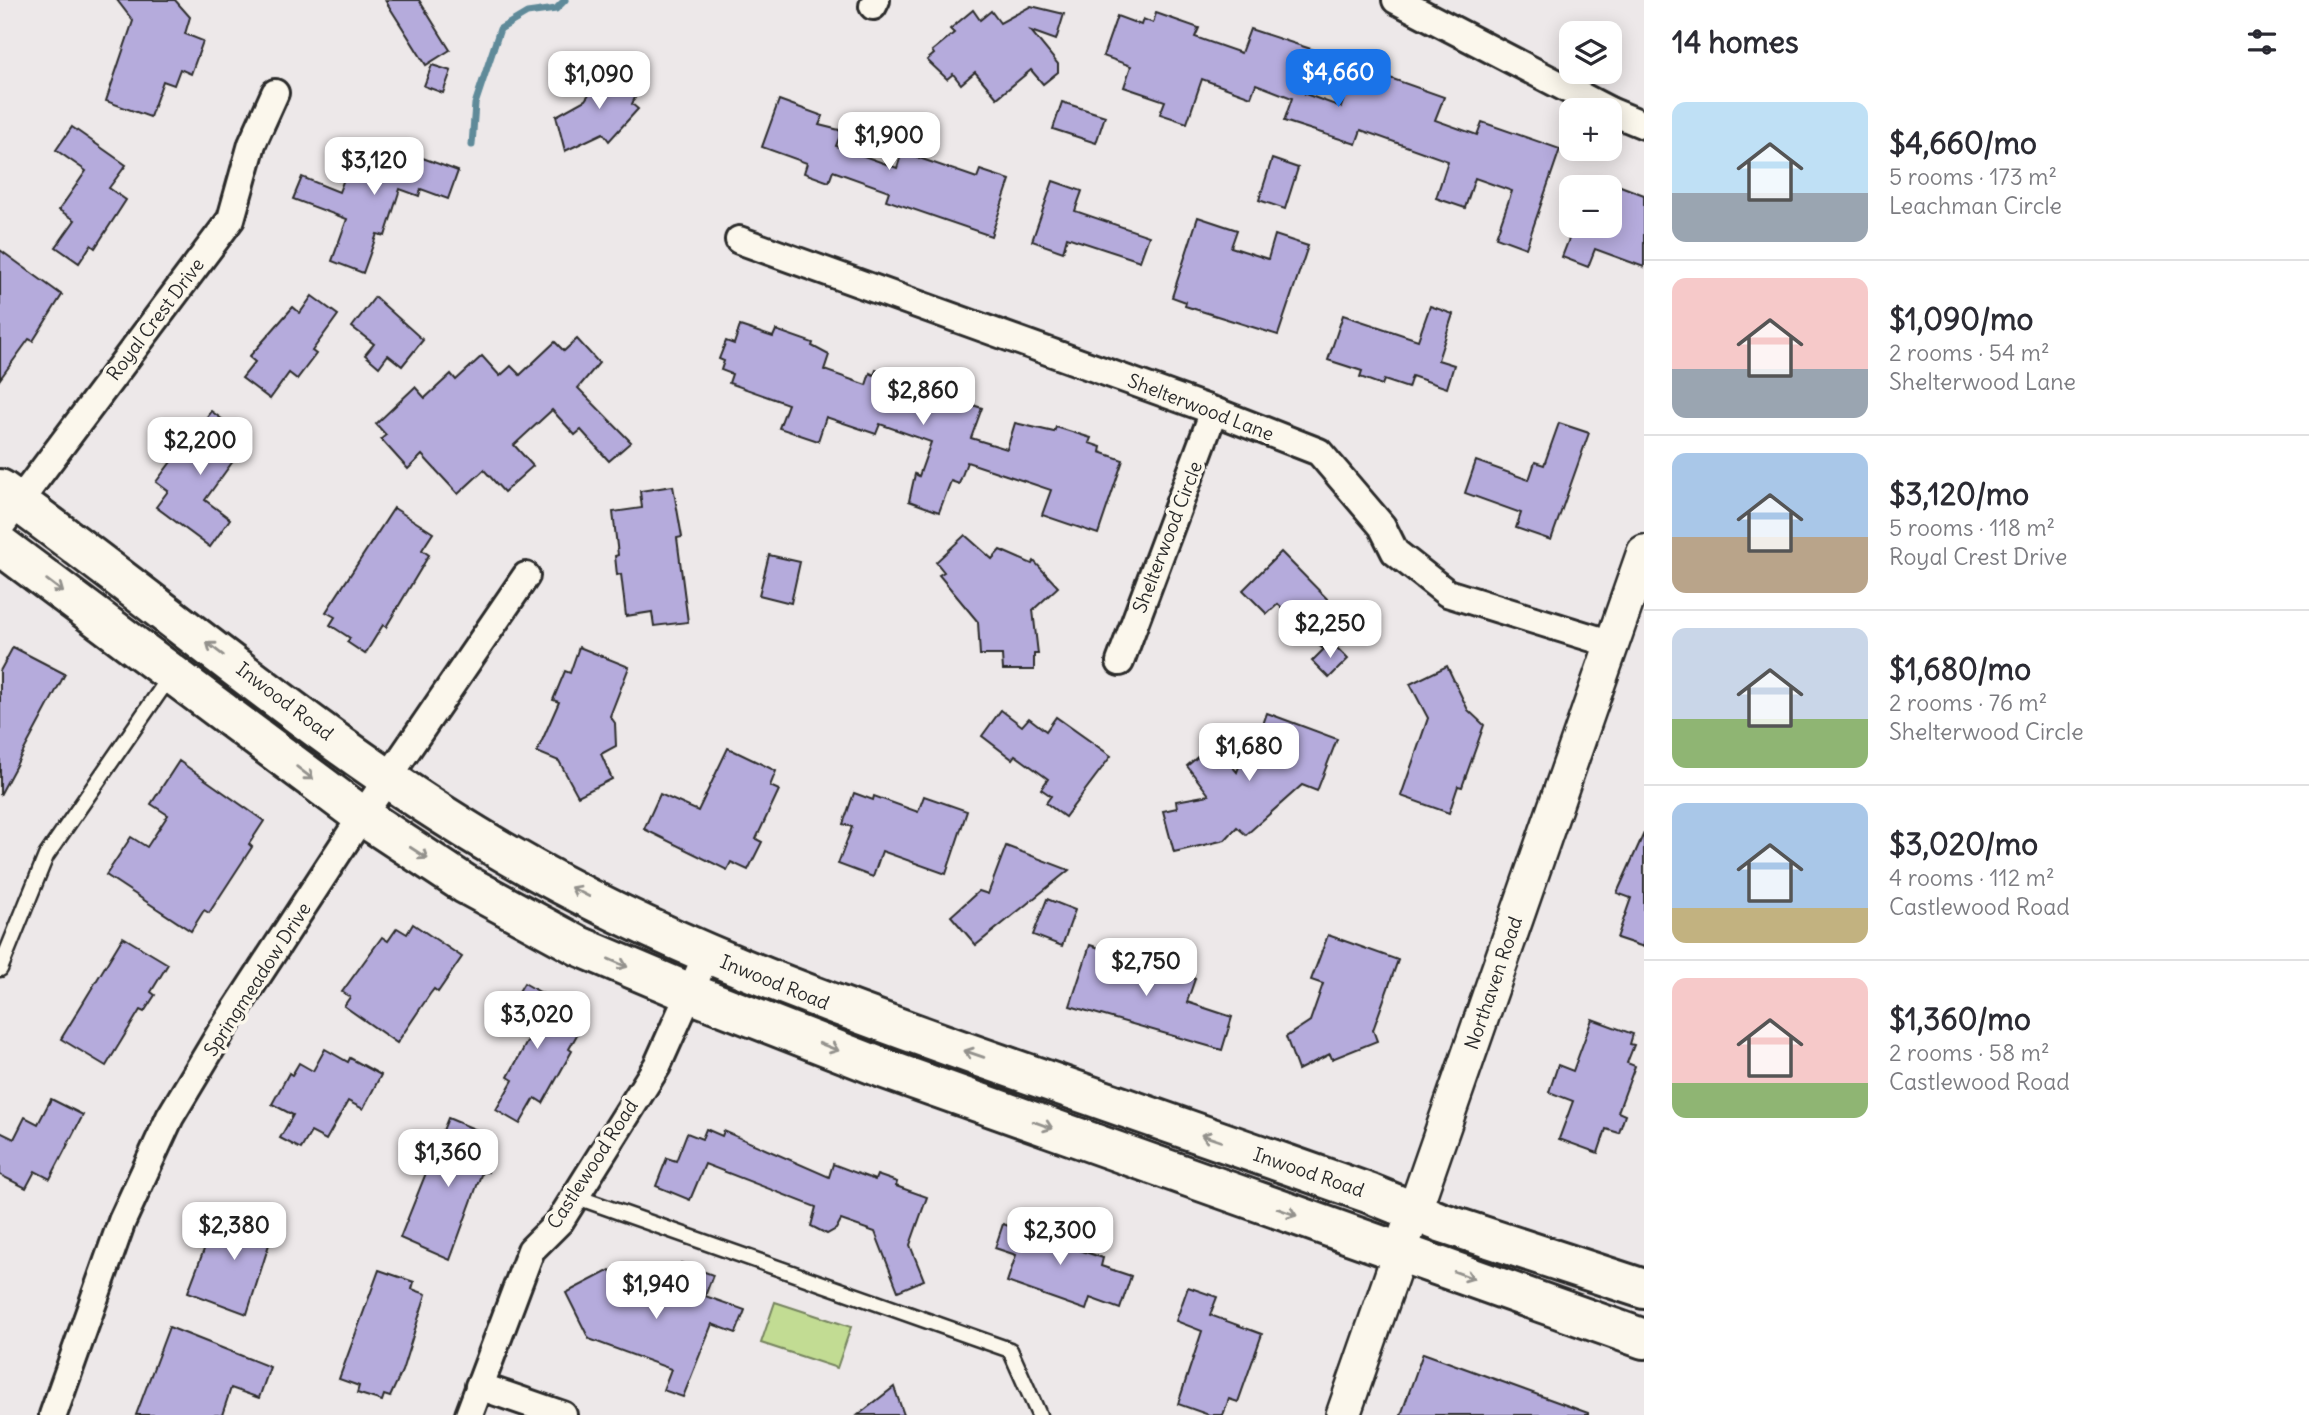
<!DOCTYPE html>
<meta charset="utf-8">
<style>
:root{--surface:#fff;--page:#f2f2f3;--text:#2b2b33;--muted:#7c7c81;--line:#e1e1e2;--accent:#1a73e8}
body{margin:0;font-family:Delius,sans-serif;background:var(--page);color:var(--text);height:100vh;display:flex;flex-direction:column;font-size:26px;white-space:nowrap}
*{box-sizing:border-box;margin:0}
p{font-size:23px;color:var(--muted)}
.icon{flex:none;width:38px;height:38px;fill:none;stroke:currentColor;stroke-width:2;stroke-linecap:round;stroke-linejoin:round}
.map{position:relative;flex:1;overflow:hidden}
.sheet{display:flex;flex-direction:column;background:var(--surface);width:665px}
.sheet>*{flex:none}
.tools{position:absolute;left:1559px;top:21px;display:grid;gap:14px}
.tools a{display:grid;place-items:center;width:63px;height:63px;border-radius:14px;background:var(--surface);box-shadow:0 4px 18px #0003;font-size:35px}
.price{position:absolute;translate:-50% -60px;padding:0 16px;border-radius:14px;background:#fff;color:#222;font-size:23px;line-height:46px;filter:drop-shadow(0 2px 4px #0008)}
.price::after{content:'';position:absolute;left:50%;top:42px;width:21px;height:16px;margin-left:-10px;background:inherit;clip-path:polygon(0 0,100% 0,50% 100%)}
.price.on{background:var(--accent);color:#fff}
ul{padding:0;list-style:none}
li{display:flex;align-items:center;gap:21px;height:175px;padding:0 28px}
li+li{border-top:2px solid var(--line)}
li span{display:grid;place-items:center;flex:none;width:196px;height:140px;border-radius:14px;color:#555}
li>.icon{margin-inline-start:auto}
span .icon{width:84px;height:84px;fill:#fffc;stroke-width:1}
li b{font-size:30px}
h2{display:flex;justify-content:space-between;align-items:center;height:84px;padding:0 28px;font-size:30px}
main{display:flex;flex:1;min-height:0}
.map>svg:first-child{display:block}
.green{fill:#c2dc93;stroke:#76845f;stroke-width:2}
.lines{fill:none;stroke-linecap:round;stroke-linejoin:round}
.stream{stroke:#5f8a99;stroke-width:7}
.building{fill:#b5abdc;stroke:#2b2b2b;stroke-width:2}
.service-casing{stroke:#2b2b2b;stroke-width:19}
.minor-casing{stroke:#2b2b2b;stroke-width:32}
.tertiary-casing{stroke:#2b2b2b;stroke-width:38}
.secondary-casing{stroke:#2b2b2b;stroke-width:44}
.service{stroke:#fbf7ec;stroke-width:14}
.minor{stroke:#fbf7ec;stroke-width:26}
.tertiary{stroke:#fbf7ec;stroke-width:33}
.secondary{stroke:#fbf7ec;stroke-width:38}
.oneway{stroke:#93918c}
.labels{text-anchor:middle;stroke-width:7;stroke-linejoin:round;paint-order:stroke}
.street-label{font-size:19px;fill:#2b2b2b;stroke:#fbf7ec}
</style>
<main>
<div class="map">
<svg width="1644" height="1415" viewBox="0 0 1644 1415">
<rect width="100%" height="100%" fill="#ede8e9"/>
<filter id="ink" filterUnits="userSpaceOnUse"><feTurbulence type="fractalNoise" baseFrequency=".0143" numOctaves="2"/><feDisplacementMap in="SourceGraphic" scale="14" xChannelSelector="R" yChannelSelector="G"/><feConvolveMatrix kernelMatrix="1 2 1 2 8 2 1 2 1" color-interpolation-filters="sRGB"/></filter>
<g filter="url(#ink)">
<path class="green" d="M775,1302L851,1327L837,1368L761,1343Z"/>
<g class="lines">
<path class="stream" d="M472,145L475,104L500,29L527,13L556,9L565,0"/>
</g>
<g class="building">
<path d="M117,0H175L190,17L185,34L203,41L191,74L180,69L174,85L163,81L150,117L106,101L133,21Z"/>
<path d="M385,0H419L450,50L426,65Z"/>
<path d="M1031,6L1064,14L1056,40L1031,31L1058,64V72L1043,84L1031,70L997,98L975,72L961,84L953,74L947,79L927,60L934,54L932,51L954,33L950,29L973,10L980,20L991,11L1000,23Z"/>
<path d="M1156,13L1199,28L1195,37L1241,53L1250,29L1320,52L1305,94L1341,107L1356,66L1444,97L1435,120L1477,135L1482,122L1560,149L1526,248L1496,237L1512,191L1475,178L1465,208L1436,198L1448,161L1361,130L1356,144L1284,121L1292,98L1256,84L1251,97L1202,79L1187,123L1160,114L1165,101L1124,87L1131,66L1103,56L1117,16L1141,25L1143,19L1153,23Z"/>
<path d="M432,65L451,71L443,93L424,86Z"/>
<path d="M605,71L641,85L632,104L638,109L609,141L603,133L565,151L556,116L585,100Z"/>
<path d="M779,100L823,116L819,125L839,130L841,133L836,146L897,168L902,152L977,178L980,170L1010,180L991,236L886,200L889,191L833,171L829,182L804,173L807,163L762,147Z"/>
<path d="M1062,102L1105,116L1096,143L1053,129Z"/>
<path d="M72,127L126,165L109,188L126,200L95,248L91,245L79,263L56,247L75,220L59,210L86,171L56,150Z"/>
<path d="M374,140L458,171L448,199L421,189L419,196L400,189L385,236L377,234L363,273L332,261L347,219L293,199L302,177L339,192L352,158L365,162Z"/>
<path d="M1272,159L1298,168L1285,209L1259,200Z"/>
<path d="M1053,181L1082,191L1075,211L1149,236L1140,261L1067,237L1063,252L1032,241Z"/>
<path d="M1610,182L1644,195V267L1595,249L1588,267L1562,257L1574,226H1610Z"/>
<path d="M1198,217L1237,230L1231,247L1268,259L1275,235L1308,246L1278,335L1185,306L1186,302L1172,297Z"/>
<path d="M0,250L62,295L33,341L29,339L0,379Z"/>
<path d="M312,296L338,315L312,351L316,354L297,379L289,373L270,399L242,378L255,362L249,357L293,307L300,313Z"/>
<path d="M375,297L423,340L402,366L388,355L379,367L365,355L374,344L352,327Z"/>
<path d="M1430,306L1453,314L1438,360L1454,365L1447,388L1412,376L1408,388L1384,380L1382,385L1360,377L1362,371L1328,360L1343,315L1418,340Z"/>
<path d="M740,326L773,337L776,330L813,343L812,346L829,355L824,370L866,385L870,373L874,375L876,370L906,381L908,376L926,383L924,386L944,396L982,408L971,438L1007,449L1015,423L1054,432L1056,427L1091,438L1089,443L1101,447L1100,452L1123,460L1098,534L1042,515L1051,490L967,462L959,484L951,481L939,512L909,501L915,474L919,476L931,442L880,424L876,434L826,417L818,441L779,428L788,404L729,383L732,374L721,370L724,361L719,359L726,341L734,344Z"/>
<path d="M577,339L599,363L578,388L631,442L609,461L581,430L575,435L552,410L514,445L533,466L504,492L484,470L458,494L422,455L408,469L381,439L386,435L376,424L415,387L425,398L451,374L456,380L482,356L500,376L511,366L520,375L555,342L564,351Z"/>
<path d="M211,411L249,439L205,500L230,519L210,547L156,507L168,491L156,482L182,447L178,444L195,420L201,425Z"/>
<path d="M1559,423L1589,433L1551,540L1516,528L1521,513L1465,493L1476,461L1529,480L1535,462L1544,465Z"/>
<path d="M673,486L682,537L677,538L688,622L654,626L652,612L626,616L621,574L617,575L615,556L618,555L613,512L642,508L640,491Z"/>
<path d="M394,508L433,533L422,550L429,555L386,627L383,625L365,654L347,642L350,638L330,625L335,617L326,612Z"/>
<path d="M965,535L992,559L1000,550L1032,564L1034,561L1058,587L1033,610L1038,654H1034V670H1003L1002,655H980L978,622L939,575L944,572L936,562Z"/>
<path d="M1281,552L1349,621L1322,648L1278,604L1267,614L1243,590Z"/>
<path d="M769,555L800,562L791,603L759,595Z"/>
<path d="M1331,642L1348,659L1329,678L1312,661Z"/>
<path d="M13,647L65,674L0,795V671Z"/>
<path d="M579,647L629,667L610,716L615,723L616,746L601,754L612,779L578,796L559,761L537,752L559,702L553,700L565,671L570,673Z"/>
<path d="M1447,666L1468,710L1484,725L1462,787L1458,786L1449,813L1401,796L1428,718L1410,684Z"/>
<path d="M1001,710L1022,726L1029,718L1046,731L1056,717L1111,756L1065,817L1046,803L1051,796L1041,789L1048,779L1015,755L1012,759L982,736Z"/>
<path d="M1267,713L1337,739L1317,791L1302,785L1246,835L1237,827L1225,840L1174,852L1163,811L1177,808L1176,801L1209,795L1187,766L1213,744L1237,772L1253,731L1260,733Z"/>
<path d="M728,748L776,771L770,786L779,790L756,839L762,842L748,870L731,862L727,870L644,829L660,794L698,811Z"/>
<path d="M179,761L264,821L249,844L252,847L209,913L204,910L191,931L106,875L131,837L147,847L168,815L151,804Z"/>
<path d="M854,793L873,800L874,796L918,812L924,796L967,811L946,874L882,851L873,877L838,864L852,827L843,824Z"/>
<path d="M1644,833V947L1617,938L1631,898L1617,893Z"/>
<path d="M1006,846L1069,870L976,945L951,916L979,891L988,894Z"/>
<path d="M1047,899L1075,910L1062,946L1033,935Z"/>
<path d="M413,924L462,957L438,992L434,989L430,994L397,1043L344,1006L350,997L342,992L382,937L388,941L397,928L407,934Z"/>
<path d="M1328,935L1398,960L1373,1030L1377,1041L1332,1059L1330,1054L1298,1070L1286,1037L1310,1021L1323,984L1311,980Z"/>
<path d="M123,937L168,964L151,992L155,995L144,1012L140,1010L106,1066L61,1039Z"/>
<path d="M1090,945L1195,979L1187,1002L1232,1017L1222,1050L1070,1006Z"/>
<path d="M524,983L568,1008L573,1013L565,1026L578,1033L569,1049L572,1051L543,1103L535,1098L520,1124L496,1110L513,1080L508,1077L533,1031L505,1015Z"/>
<path d="M1592,1019L1633,1034L1630,1044L1634,1045L1627,1063L1635,1066L1618,1112L1625,1115L1619,1133L1606,1129L1598,1153L1559,1139L1573,1101L1549,1092L1558,1065L1573,1071Z"/>
<path d="M325,1049L348,1062L350,1058L381,1075L363,1109L348,1101L326,1140L311,1132L301,1149L280,1138L293,1115L272,1104L289,1073L292,1075L299,1063L313,1071Z"/>
<path d="M51,1099L83,1115L50,1179L35,1171L26,1188L0,1175V1132L14,1139L25,1117L38,1124Z"/>
<path d="M448,1118L491,1136L488,1172H482L450,1260L400,1238Z"/>
<path d="M706,1129L722,1136L724,1131L829,1177L833,1164L875,1180L877,1175L897,1182L896,1186L927,1197L910,1245L924,1280L898,1291L875,1232L841,1220L836,1229L827,1234L811,1226L816,1207L705,1164L690,1200L656,1186L667,1158L676,1161L687,1133L702,1139Z"/>
<path d="M242,1205L271,1216L265,1232L272,1235L247,1314L188,1292L211,1231L229,1238Z"/>
<path d="M1046,1215L1072,1224L1065,1245L1103,1258L1101,1266L1131,1276L1120,1309L1090,1298L1086,1310L1007,1282L1016,1255L995,1248L1003,1224L1038,1236Z"/>
<path d="M681,1263L713,1275L705,1296L745,1310L736,1333L712,1324L683,1397L663,1390L671,1369L589,1339L566,1293L610,1270L621,1292L628,1288L633,1298L643,1293L647,1301L671,1288Z"/>
<path d="M379,1270L414,1282L412,1289L426,1294L402,1371L390,1397L384,1395L382,1401L357,1393L359,1386L339,1379Z"/>
<path d="M1188,1287L1217,1297L1210,1315L1262,1334L1238,1402L1229,1399L1223,1415H1209L1178,1404L1202,1331L1176,1321Z"/>
<path d="M169,1327L270,1367L259,1398L231,1388L222,1415H136Z"/>
<path d="M1423,1353L1588,1413V1415H1401Z"/>
<path d="M894,1387L904,1415H858Z"/>
</g>
<g class="lines">
<g class="service-casing">
<g id="service">
<path d="M0,969L46,856L171,675"/>
<path d="M574,1196L1010,1350L1039,1415"/>
</g>
</g>
<g class="minor-casing">
<g id="minor">
<path d="M1396,0L1608,110"/>
<path d="M873,6L876,0"/>
<path d="M1610,111L1644,125"/>
<path d="M739,240L1214,411L1319,452L1382,526L1395,552L1447,593L1612,644"/>
<path d="M0,527L231,219L252,144L275,93"/>
<path d="M1120,662L1214,411"/>
<path d="M479,1386L563,1415"/>
<path d="M53,1415L122,1221L170,1117L221,1032L362,816L526,576"/>
<path d="M469,1415L531,1250L560,1221L657,1066L707,954"/>
</g>
</g>
<g class="tertiary-casing">
<path id="tertiary" d="M1343,1415L1644,552"/>
</g>
<g class="secondary-casing">
<g id="secondary">
<path d="M0,489C169,610 327,750 507,854C656,941 819,1000 980,1057C1111,1103 1241,1148 1371,1194L1440,1222L1644,1289"/>
<path d="M0,545L362,816L465,884L579,946L690,993L885,1069L1644,1339"/>
</g>
</g>
<use href="#service" class="service"/>
<use href="#minor" class="minor"/>
<use href="#tertiary" class="tertiary"/>
<use href="#secondary" class="secondary"/>
</g>
<defs><path id="oneway-shaft" d="M-6 0H5M1.5-3L5.5 0L1.5 3" fill="none" stroke-width="1.6" stroke-linecap="round" stroke-linejoin="round" transform="scale(1.75)"/></defs>
<g class="oneway">
<use href="#oneway-shaft" transform="translate(55 586) rotate(37)"/>
<use href="#oneway-shaft" transform="translate(215 649) rotate(-143)"/>
<use href="#oneway-shaft" transform="translate(305 773) rotate(37)"/>
<use href="#oneway-shaft" transform="translate(419 853) rotate(33)"/>
<use href="#oneway-shaft" transform="translate(580 892) rotate(-153)"/>
<use href="#oneway-shaft" transform="translate(618 963) rotate(23)"/>
<use href="#oneway-shaft" transform="translate(829 1047) rotate(21)"/>
<use href="#oneway-shaft" transform="translate(974 1054) rotate(-161)"/>
<use href="#oneway-shaft" transform="translate(1043 1125) rotate(20)"/>
<use href="#oneway-shaft" transform="translate(1211 1138) rotate(-161)"/>
<use href="#oneway-shaft" transform="translate(1287 1212) rotate(20)"/>
<use href="#oneway-shaft" transform="translate(1464 1275) rotate(20)"/>
</g>
</g>
<g class="labels">
<g class="street-label">
<text transform="translate(155 319) rotate(-53)" y="7">Royal Crest Drive</text>
<text transform="translate(1201 407) rotate(21)" y="7">Shelterwood Lane</text>
<text transform="translate(1167 537) rotate(-69)" y="7">Shelterwood Circle</text>
<text transform="translate(285 701) rotate(37)" y="7">Inwood Road</text>
<text transform="translate(257 979) rotate(-57)" y="7">Springmeadow Drive</text>
<text transform="translate(775 982) rotate(22)" y="7">Inwood Road</text>
<text transform="translate(1493 983) rotate(-71)" y="7">Northaven Road</text>
<text transform="translate(592 1164) rotate(-57)" y="7">Castlewood Road</text>
<text transform="translate(1309 1172) rotate(19)" y="7">Inwood Road</text>
</g>
</g>
</svg>
<div class="tools">
<a><svg class="icon" aria-label="layers" viewBox="0 0 24 24"><path d="M12 4l9 5-9 5-9-5zM3 14l9 5 9-5"/></svg></a>
<a>+</a>
<a>−</a>
</div>
<b class="price on" style="left:1338px;top:109px">$4,660</b>
<b class="price" style="left:599px;top:111px">$1,090</b>
<b class="price" style="left:889px;top:172px">$1,900</b>
<b class="price" style="left:374px;top:197px">$3,120</b>
<b class="price" style="left:923px;top:427px">$2,860</b>
<b class="price" style="left:200px;top:477px">$2,200</b>
<b class="price" style="left:1330px;top:660px">$2,250</b>
<b class="price" style="left:1249px;top:783px">$1,680</b>
<b class="price" style="left:1146px;top:998px">$2,750</b>
<b class="price" style="left:537px;top:1051px">$3,020</b>
<b class="price" style="left:448px;top:1189px">$1,360</b>
<b class="price" style="left:234px;top:1262px">$2,380</b>
<b class="price" style="left:1060px;top:1267px">$2,300</b>
<b class="price" style="left:656px;top:1321px">$1,940</b>
</div>
<section class="sheet">
<h2>14 homes<svg class="icon" aria-label="filters" viewBox="0 0 24 24"><path d="M4 7h16M4 17h16"/><circle cx="9" cy="7" r="2"/><circle cx="15" cy="17" r="2"/></svg></h2>
<ul>
<li><span style="background:linear-gradient(#bfe0f5 65%,#9aa5b1 0)"><svg class="icon" aria-label="home" viewBox="0 0 24 24"><path d="M3 11l9-7 9 7M6 9v11h12V9"/></svg></span><div><b>$4,660/mo</b><p>5 rooms · 173 m²</p><p>Leachman Circle</p></div></li>
<li><span style="background:linear-gradient(#f6c9c9 65%,#9aa5b1 0)"><svg class="icon" aria-label="home" viewBox="0 0 24 24"><path d="M3 11l9-7 9 7M6 9v11h12V9"/></svg></span><div><b>$1,090/mo</b><p>2 rooms · 54 m²</p><p>Shelterwood Lane</p></div></li>
<li><span style="background:linear-gradient(#a9c7e8 60%,#b9a48a 0)"><svg class="icon" aria-label="home" viewBox="0 0 24 24"><path d="M3 11l9-7 9 7M6 9v11h12V9"/></svg></span><div><b>$3,120/mo</b><p>5 rooms · 118 m²</p><p>Royal Crest Drive</p></div></li>
<li><span style="background:linear-gradient(#c9d6e8 65%,#8fb573 0)"><svg class="icon" aria-label="home" viewBox="0 0 24 24"><path d="M3 11l9-7 9 7M6 9v11h12V9"/></svg></span><div><b>$1,680/mo</b><p>2 rooms · 76 m²</p><p>Shelterwood Circle</p></div></li>
<li><span style="background:linear-gradient(#a9c7e8 75%,#c2b280 0)"><svg class="icon" aria-label="home" viewBox="0 0 24 24"><path d="M3 11l9-7 9 7M6 9v11h12V9"/></svg></span><div><b>$3,020/mo</b><p>4 rooms · 112 m²</p><p>Castlewood Road</p></div></li>
<li><span style="background:linear-gradient(#f6c9c9 75%,#8fb573 0)"><svg class="icon" aria-label="home" viewBox="0 0 24 24"><path d="M3 11l9-7 9 7M6 9v11h12V9"/></svg></span><div><b>$1,360/mo</b><p>2 rooms · 58 m²</p><p>Castlewood Road</p></div></li>
</ul>
</section>
</main>
